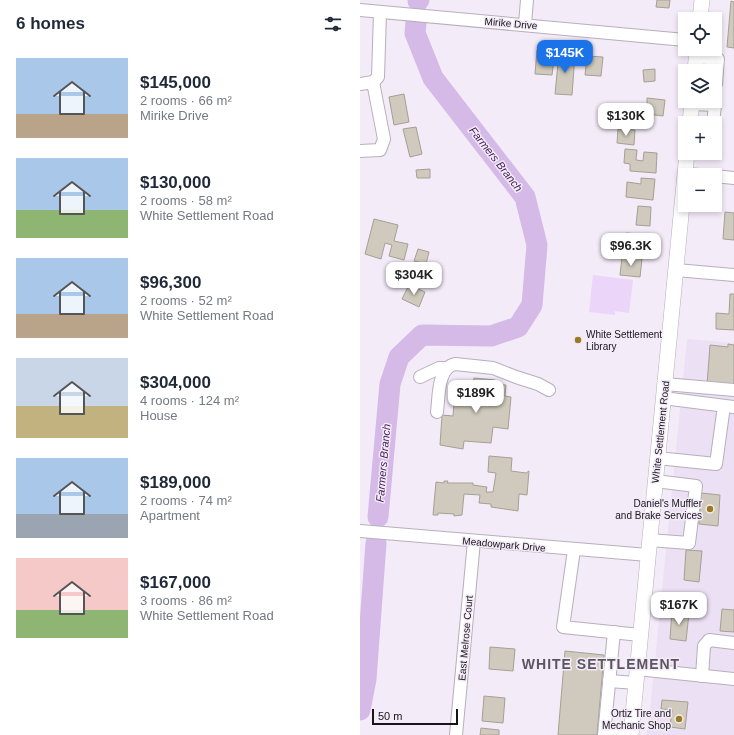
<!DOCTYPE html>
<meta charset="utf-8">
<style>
:root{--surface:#fff;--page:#f2f2f3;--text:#1f2937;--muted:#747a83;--accent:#1a73e8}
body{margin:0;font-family:Arial,sans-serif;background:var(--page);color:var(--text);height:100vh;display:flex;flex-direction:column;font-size:15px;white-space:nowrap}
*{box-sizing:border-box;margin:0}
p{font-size:13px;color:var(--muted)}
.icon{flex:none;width:22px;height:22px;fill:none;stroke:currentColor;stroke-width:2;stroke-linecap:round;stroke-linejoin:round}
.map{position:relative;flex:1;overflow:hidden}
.drawer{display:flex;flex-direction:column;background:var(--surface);width:360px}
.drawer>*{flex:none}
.fabs{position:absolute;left:318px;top:12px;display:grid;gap:8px}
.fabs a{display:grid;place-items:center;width:44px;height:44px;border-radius:0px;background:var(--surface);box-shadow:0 2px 6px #0003;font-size:20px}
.scale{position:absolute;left:12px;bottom:10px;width:86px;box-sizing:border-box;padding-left:4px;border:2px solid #18151a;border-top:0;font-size:11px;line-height:14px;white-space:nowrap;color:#18151a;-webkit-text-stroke:3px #f3ebf8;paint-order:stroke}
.price{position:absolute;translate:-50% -34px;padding:0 9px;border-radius:8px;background:#fff;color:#222;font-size:13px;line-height:26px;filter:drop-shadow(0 1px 2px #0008)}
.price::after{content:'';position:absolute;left:50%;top:24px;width:12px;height:9px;margin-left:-6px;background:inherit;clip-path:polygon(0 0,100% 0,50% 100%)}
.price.active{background:var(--accent);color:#fff}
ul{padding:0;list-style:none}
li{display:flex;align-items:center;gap:12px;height:100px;padding:0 16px}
li span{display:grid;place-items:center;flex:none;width:112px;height:80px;border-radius:0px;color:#555}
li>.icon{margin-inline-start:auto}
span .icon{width:48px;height:48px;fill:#fffc;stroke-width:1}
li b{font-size:17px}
h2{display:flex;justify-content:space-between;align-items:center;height:48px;padding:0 16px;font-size:17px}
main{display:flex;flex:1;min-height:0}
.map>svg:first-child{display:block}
.built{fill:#ece0f4}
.green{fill:#ebd5f9}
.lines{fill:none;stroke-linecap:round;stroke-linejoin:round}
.river{stroke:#d5b9e7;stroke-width:21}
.building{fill:#cfcabd;stroke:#a5a094}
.minor-casing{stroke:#b7afbb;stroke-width:14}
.major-casing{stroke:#b7afbb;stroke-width:16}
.minor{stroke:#fff;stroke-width:12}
.major{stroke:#fff;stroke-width:15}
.poi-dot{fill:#9a7b24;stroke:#f3ebf8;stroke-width:1.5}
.labels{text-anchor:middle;stroke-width:3;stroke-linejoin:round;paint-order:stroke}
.street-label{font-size:10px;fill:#18151a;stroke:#f3ebf8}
.poi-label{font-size:10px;fill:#18151a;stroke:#f3ebf8;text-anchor:end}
.water-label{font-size:11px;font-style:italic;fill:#462159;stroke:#f3ebf8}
.district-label{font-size:14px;font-weight:bold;letter-spacing:1px;fill:#5c5560;stroke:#f3ebf8}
</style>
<main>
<section class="drawer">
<h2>6 homes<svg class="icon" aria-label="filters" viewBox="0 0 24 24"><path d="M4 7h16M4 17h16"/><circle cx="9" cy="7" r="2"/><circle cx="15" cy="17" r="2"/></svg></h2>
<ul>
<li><span style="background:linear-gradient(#a9c7e8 70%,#b9a48a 0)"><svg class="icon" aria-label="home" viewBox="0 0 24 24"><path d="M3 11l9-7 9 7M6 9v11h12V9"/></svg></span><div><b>$145,000</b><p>2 rooms · 66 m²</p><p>Mirike Drive</p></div></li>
<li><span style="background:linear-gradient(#a9c7e8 65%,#8fb573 0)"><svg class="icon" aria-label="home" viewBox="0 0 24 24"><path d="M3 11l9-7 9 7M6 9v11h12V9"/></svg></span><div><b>$130,000</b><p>2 rooms · 58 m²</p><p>White Settlement Road</p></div></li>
<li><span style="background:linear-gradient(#a9c7e8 70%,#b9a48a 0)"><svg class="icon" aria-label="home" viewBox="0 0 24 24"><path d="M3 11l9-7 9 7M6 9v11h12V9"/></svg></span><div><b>$96,300</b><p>2 rooms · 52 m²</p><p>White Settlement Road</p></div></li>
<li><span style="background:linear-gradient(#c9d6e8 60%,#c2b280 0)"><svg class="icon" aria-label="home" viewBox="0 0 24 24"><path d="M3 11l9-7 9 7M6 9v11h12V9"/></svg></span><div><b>$304,000</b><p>4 rooms · 124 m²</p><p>House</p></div></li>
<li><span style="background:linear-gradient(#a9c7e8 70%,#9aa5b1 0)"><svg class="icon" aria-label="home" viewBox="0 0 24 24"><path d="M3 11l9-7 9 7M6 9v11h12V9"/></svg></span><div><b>$189,000</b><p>2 rooms · 74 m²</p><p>Apartment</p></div></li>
<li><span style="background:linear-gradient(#f6c9c9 65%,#8fb573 0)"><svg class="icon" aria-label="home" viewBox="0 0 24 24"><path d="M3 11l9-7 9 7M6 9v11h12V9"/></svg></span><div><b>$167,000</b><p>3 rooms · 86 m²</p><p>White Settlement Road</p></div></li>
</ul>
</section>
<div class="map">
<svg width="374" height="735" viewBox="0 0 374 735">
<rect width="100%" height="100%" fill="#f3ebf8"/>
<path class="built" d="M327,339L374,343V735H286L289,721Z"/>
<path class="green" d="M233,275L273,280L269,313L255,311V315L229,312Z"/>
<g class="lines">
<g class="river">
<path d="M58,1L59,0"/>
<path d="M18,517L30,384L39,357L62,335L131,336L158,327L172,305L177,245L165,197L73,78L55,33L56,22"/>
<path d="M0,710L6,679L16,543"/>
</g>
</g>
<g class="building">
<path d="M297,0H310L309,8L296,7Z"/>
<path d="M371,1L374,2V48L367,47Z"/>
<path d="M177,50L195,52L192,75L175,74Z"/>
<path d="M199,53L215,55L212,95L195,94Z"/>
<path d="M227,56L243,57L241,76L225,75Z"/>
<path d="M295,69V81L284,82L283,70Z"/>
<path d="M44,94L49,122L34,125L29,97Z"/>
<path d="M287,98L305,100L303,116L279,113V104L287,105Z"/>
<path d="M56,127L62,154L50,157L43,129Z"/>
<path d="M258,129L275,130L274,145L257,143Z"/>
<path d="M265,149L277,150L276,160L283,161L284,152L297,153L296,173L270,171V164L264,163Z"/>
<path d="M70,169V178H57L56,170Z"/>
<path d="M281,178L295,179L293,200L266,197L267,182L281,184Z"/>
<path d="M278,206L291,207L290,226L276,225Z"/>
<path d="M365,212L374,213V240L363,239Z"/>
<path d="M14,219L38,225L34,241L48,244L44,260L29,256L32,245L25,243L21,259L5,254Z"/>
<path d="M266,233L287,235L286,251L264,249Z"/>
<path d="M58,249L69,252L66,264L54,261Z"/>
<path d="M262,257L282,259L280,277L260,275Z"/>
<path d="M49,285L65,292L59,307L42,299Z"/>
<path d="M370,294H374V330L356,329V313L369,314Z"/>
<path d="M368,344L374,345V388L347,385L350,345L368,347Z"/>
<path d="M114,378L135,380L134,384L146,385L145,396L151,397L148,429L133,427L131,443L104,441L103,449L80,445L82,415L93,416L95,392L102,393V382L113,383Z"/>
<path d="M129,456L152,458L151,471L166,473L169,471L167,495L159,494L158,511L131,507V504L119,503L120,495L104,494L102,515L94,516V514L78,513V515H73L76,482L84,483V481H88L87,483H113V485L127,487L126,492H133L136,473L128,472Z"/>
<path d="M341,493L360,495L358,526L339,524Z"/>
<path d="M326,550L342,551L339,582L324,580Z"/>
<path d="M362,609L374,610V632L360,631Z"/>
<path d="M312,611L329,613L326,641L310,639Z"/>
<path d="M130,647L155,649L153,671L129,669Z"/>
<path d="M205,651L244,655L237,735H198Z"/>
<path d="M124,696L145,698L143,723L122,721Z"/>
<path d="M302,700L328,702L325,729L310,727L312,710L301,709Z"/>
<path d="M121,728L139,730V735H120Z"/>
</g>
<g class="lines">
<g class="minor-casing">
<g id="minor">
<path d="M0,10L325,40"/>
<path d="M165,24L167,0"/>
<path d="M336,57L358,59L356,84"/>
<path d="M0,84L13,82L18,77L20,12"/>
<path d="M332,104L355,105L353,123"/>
<path d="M0,151L20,150L24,139L13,82"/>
<path d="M325,174L340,175"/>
<path d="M355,176L374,178"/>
<path d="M316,270L374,275"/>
<path d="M60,377L79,368H87"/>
<path d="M305,384L374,390"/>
<path d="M303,398L374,407"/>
<path d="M77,412C79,398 77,368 95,364L133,368L156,377L178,384L189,390"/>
<path d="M297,458L356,464L364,406"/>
<path d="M0,531L288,555"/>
<path d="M289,540L329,543L336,486L295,481"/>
<path d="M214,550L203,627L280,635"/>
<path d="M277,669L374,679"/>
<path d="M342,676L344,646L349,640L374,643"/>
<path d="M249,681L276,683"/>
<path d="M245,730L271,732"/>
<path d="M96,735L114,541"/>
<path d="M244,735L254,632"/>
</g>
</g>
<g class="major-casing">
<g id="major">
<path d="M340,19L342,0"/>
<path d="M335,71L337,49"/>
<path d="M330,123L332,101"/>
<path d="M271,735L327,153"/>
</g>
</g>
<use href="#minor" class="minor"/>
<use href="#major" class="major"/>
</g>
<g class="poi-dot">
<circle cx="218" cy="340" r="4"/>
<circle cx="350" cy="509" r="4"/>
<circle cx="319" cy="719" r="4"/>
</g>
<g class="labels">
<g class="street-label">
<text transform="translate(151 23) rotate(5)" y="4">Mirike Drive</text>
<text transform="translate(300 432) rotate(-84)" y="4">White Settlement Road</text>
<text transform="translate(144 544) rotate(5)" y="4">Meadowpark Drive</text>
<text transform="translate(105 638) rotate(-85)" y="4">East Melrose Court</text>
</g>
<g class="poi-label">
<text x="226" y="338" text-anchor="start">White Settlement<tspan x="226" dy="12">Library</tspan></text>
<text x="342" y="507">Daniel's Muffler<tspan x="342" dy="12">and Brake Services</tspan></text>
<text x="311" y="717">Ortiz Tire and<tspan x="311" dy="12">Mechanic Shop</tspan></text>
</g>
<g class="water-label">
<text transform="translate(136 159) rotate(52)" y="4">Farmers Branch</text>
<text transform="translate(23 463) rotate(-85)" y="4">Farmers Branch</text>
</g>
<g class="district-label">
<text x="241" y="669">WHITE SETTLEMENT</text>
</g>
</g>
</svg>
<div class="fabs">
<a><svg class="icon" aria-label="locate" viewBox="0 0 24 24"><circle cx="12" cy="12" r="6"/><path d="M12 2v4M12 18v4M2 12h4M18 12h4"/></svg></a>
<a><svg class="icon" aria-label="layers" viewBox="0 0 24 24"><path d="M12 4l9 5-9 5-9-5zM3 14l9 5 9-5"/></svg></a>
<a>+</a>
<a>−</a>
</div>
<div class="scale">50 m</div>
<b class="price active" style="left:205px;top:74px">$145K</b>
<b class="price" style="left:266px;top:137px">$130K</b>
<b class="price" style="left:271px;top:267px">$96.3K</b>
<b class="price" style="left:54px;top:296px">$304K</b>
<b class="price" style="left:116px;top:414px">$189K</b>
<b class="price" style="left:319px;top:626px">$167K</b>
</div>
</main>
